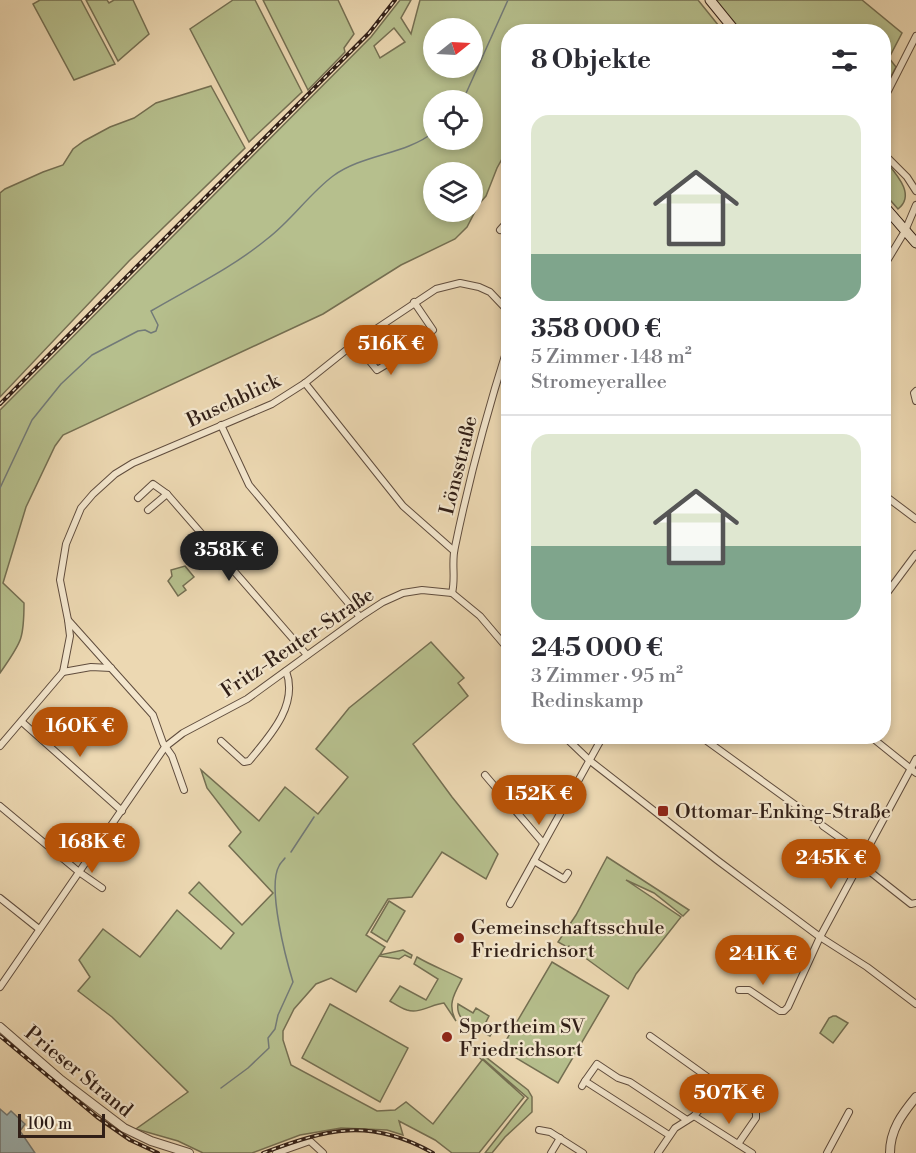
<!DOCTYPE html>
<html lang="de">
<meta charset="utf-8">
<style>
:root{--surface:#fff;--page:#f2f2f3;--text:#2b2b33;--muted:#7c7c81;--line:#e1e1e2;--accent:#b45309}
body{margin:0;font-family:"Libre Bodoni",serif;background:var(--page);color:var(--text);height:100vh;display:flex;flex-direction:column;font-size:22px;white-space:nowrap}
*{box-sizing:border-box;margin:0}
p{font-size:20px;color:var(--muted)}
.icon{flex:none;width:33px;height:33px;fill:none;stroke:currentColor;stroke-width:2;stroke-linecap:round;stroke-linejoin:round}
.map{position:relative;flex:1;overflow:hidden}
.details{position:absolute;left:501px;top:24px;width:390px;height:720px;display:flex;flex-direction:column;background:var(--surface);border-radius:24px;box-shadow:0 3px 9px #0003}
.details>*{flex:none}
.needle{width:39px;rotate:72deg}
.tools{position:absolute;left:423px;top:18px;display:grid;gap:12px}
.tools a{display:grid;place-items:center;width:60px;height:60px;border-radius:50%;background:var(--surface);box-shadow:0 3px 9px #0003;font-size:30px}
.scale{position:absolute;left:18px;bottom:15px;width:87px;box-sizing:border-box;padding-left:6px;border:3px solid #311f17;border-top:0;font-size:16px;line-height:21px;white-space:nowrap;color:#311f17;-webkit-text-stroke:4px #f3e6cd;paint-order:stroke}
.price{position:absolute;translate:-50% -51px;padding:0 14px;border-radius:21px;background:var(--accent);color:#fff;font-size:20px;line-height:39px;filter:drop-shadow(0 2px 3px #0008)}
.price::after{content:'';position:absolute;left:50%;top:36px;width:18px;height:14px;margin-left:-9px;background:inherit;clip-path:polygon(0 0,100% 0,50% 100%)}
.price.current{background:#222;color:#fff}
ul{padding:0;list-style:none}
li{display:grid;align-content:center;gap:12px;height:318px;padding:0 30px}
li+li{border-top:2px solid var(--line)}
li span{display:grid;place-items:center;height:186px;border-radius:18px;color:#555}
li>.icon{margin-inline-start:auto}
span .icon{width:108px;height:108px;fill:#fffc;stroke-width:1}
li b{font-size:26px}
h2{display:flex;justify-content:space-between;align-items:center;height:72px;padding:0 30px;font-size:26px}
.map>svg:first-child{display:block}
.green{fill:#b6bf8d;stroke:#746f52;stroke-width:1.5;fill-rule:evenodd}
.water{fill:#9eb7b8;stroke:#727a78;stroke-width:1.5}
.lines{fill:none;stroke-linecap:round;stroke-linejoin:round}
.stream{stroke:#727a78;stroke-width:1.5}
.minor-casing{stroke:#604d3e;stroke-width:8}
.tertiary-casing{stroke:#604d3e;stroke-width:10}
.secondary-casing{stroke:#311f17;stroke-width:11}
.minor{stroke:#f3e6cd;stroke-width:6}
.tertiary{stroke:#f3e6cd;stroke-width:8}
.secondary{stroke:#f3e6cd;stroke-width:9}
.rail-casing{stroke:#311f17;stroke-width:4}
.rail{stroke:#f3e6cd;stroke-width:1.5;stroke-dasharray:4.5;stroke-linecap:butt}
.poi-dot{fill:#8f2418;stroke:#f3e6cd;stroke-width:2}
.labels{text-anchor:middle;stroke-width:4.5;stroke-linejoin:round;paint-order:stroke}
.street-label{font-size:20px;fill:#311f17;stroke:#f3e6cd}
.poi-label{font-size:20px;fill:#311f17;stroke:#f3e6cd;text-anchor:start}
</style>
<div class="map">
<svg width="916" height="1153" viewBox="0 0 916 1153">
<rect width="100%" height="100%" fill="#ecd8b2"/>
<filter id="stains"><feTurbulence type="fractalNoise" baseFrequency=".00333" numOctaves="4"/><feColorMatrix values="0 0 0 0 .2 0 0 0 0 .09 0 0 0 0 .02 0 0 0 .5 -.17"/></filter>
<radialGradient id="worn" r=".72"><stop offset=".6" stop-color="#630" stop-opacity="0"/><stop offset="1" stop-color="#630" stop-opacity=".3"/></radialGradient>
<g class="green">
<path d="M40,0H81L115,64L74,80L33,4Z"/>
<path d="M86,0H107L109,3L114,0H133L149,34L118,61Z"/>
<path d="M233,0H255L302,92L249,142L190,29Z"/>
<path d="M263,0H338L354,34L344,48L345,52L308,90Z"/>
<path d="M400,0H411L401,18L411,34L420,0H698L723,31L508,32V148L497,168L486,196L479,204L467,227L455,239L401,265L323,314L63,435L55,446L26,507L3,583L24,603C24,641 21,642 0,673V410L371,37ZM394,28L405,42L380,58L374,46ZM434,28H472V68H434ZM434,100H472V140H434ZM434,172H472V212H434Z"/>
<path d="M715,0H862L902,33L889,58L896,67L884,89V32L741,31Z"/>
<path d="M211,86L245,148L129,261L0,397V193L5,189L43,172L63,165L73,149L84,141L110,127L134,118L156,103Z"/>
<path d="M884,159C897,175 916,195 898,209L884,193Z"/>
<path d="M185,566L194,577L183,586L186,590L178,596L168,581L172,576L171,570Z"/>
<path d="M431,642L464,678L458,683L468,696L413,744L452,797L498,854L486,879L442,852L412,897L388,899L366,935L385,947L380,955L403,950L412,955L411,958L405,955L399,959L379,956L356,992L331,978L316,984L294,1009L283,1031V1040L291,1065L377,1111L395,1110L406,1102L433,1124L482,1060L479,1057L483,1055L528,1090L532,1097V1112L505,1137L492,1153H485L528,1098L483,1059V1060L524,1097L479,1153H452L435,1140L399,1121L403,1135L387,1130L341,1128L300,1135L252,1153H203L178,1141L136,1129L188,1092L112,1017L78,991L90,977L79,960L103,929L140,957L177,910L221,949L234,933L189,893L199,882L242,925L273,893L229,846L241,832L207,788L201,770L259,821L285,787L318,814L348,777L316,749L349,708Z"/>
<path d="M607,857L689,910L683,916L654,893L626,880L681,917L636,974L628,989L569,946L567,947L558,942L576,915Z"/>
<path d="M389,901L405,911L387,942L371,932Z"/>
<path d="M417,957C432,966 447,971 462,979C454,994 447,1005 456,1021L444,1003C432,1004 420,1014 407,1010C401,1008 395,1004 390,1001L400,986L426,1000L438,979L414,964Z"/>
<path d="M552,962L609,996L558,1083L501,1049Z"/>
<path d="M330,1004L408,1048L380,1102L302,1058Z"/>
<path d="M458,1004L473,1013L476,1008L489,1016L486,1022L495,1027L490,1036C477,1029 455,1022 458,1004Z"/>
<path d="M833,1016H836L848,1023L833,1043L820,1033L829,1018Z"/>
</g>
<path class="water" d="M0,1109L7,1115L11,1111L25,1124L20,1131L35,1153H0Z"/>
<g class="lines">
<g class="stream">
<path d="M463,100L508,0"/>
<path d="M0,488L32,420L61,384L92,355L138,331L145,330L151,333L156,331L158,325L151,311C190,288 232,268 267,239C291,221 309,194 333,176C363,154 405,155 434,132"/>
<path d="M291,852L314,817"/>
<path d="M221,1088L248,1068L269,1048L268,1038L275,1029L278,1015L293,982C286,959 267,887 279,866C280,863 283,861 285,858"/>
</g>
<g class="minor-casing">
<g id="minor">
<path d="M884,99L916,36"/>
<path d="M884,154L907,177L916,191"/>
<path d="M500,230L508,221"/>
<path d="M884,266L905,231L916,205"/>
<path d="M355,343L377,370L392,361L433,330L414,302"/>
<path d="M305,383L403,506L454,551"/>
<path d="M916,391L914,393L916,401"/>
<path d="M221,425L249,485L360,617"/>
<path d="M884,495L916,519"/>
<path d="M138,498L153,484L167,494L307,655"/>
<path d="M148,510L167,494"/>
<path d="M452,593C456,577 451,563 455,547C469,479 487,412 508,346"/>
<path d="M884,597L916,554"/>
<path d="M63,672L91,667L111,668"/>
<path d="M22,722L122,811"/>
<path d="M564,736L589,760L717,860L820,937L867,967L916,1004"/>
<path d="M700,736L812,817"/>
<path d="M870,736L916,773"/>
<path d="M221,741L244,762L249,761C269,737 299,705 286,671"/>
<path d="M0,746L63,672L70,636L68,620"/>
<path d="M485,775L543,843"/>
<path d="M184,790L172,756L163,743L153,715L68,620L60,580L66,544L81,508L93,494L115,474L133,463L272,404L305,383L355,343L436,289L460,283L479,287L490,292L508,311"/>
<path d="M0,806L79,872L102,888"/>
<path d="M823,826L864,855"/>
<path d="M534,861L564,879L568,873"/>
<path d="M859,863L911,904L916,903"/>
<path d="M0,898L39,929"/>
<path d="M510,904L603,736"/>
<path d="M0,987L165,747L183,733L247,699L360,617L383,602L403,593L422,590L452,593L480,616L508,649"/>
<path d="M739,990H749L780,1011H784L788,1007L820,937L916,759"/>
<path d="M650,1036L720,1086"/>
<path d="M585,1081L597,1064L618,1078L630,1082L687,1120"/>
<path d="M582,1086L585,1081L669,1135"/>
<path d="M694,1116L752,1153"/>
<path d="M539,1130L550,1132L583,1153"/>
<path d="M276,1153L310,1141L323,1153"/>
<path d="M551,1153L560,1138"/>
<path d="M658,1153L675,1128L694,1116L720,1086L753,1108L756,1113V1118L738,1144"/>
<path d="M827,1153L849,1112"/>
</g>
</g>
<g class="tertiary-casing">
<g id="tertiary">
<path d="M0,1027L61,1080L124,1128L151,1141L189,1153"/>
<path d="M890,1153C890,1130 902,1114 916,1097"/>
</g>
</g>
<g class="secondary-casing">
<g id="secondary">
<path d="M710,0L736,32"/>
<path d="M884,206L916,243"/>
</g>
</g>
<use href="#minor" class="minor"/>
<use href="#tertiary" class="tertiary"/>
<use href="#secondary" class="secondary"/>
<g class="rail-casing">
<g id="rail">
<path d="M0,404L369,33L395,0"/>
<path d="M0,1036L97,1117L130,1140L158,1153"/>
<path d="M263,1153C327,1129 369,1117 433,1153"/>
</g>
</g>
<use href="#rail" class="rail"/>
</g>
<g class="poi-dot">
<rect x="657" y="805" width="12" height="12" rx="3"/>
<circle cx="459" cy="938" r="6"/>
<circle cx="447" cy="1037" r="6"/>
</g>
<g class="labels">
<g class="street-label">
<text transform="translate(233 400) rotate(-25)" y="7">Buschblick</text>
<text transform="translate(458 465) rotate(-76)" y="7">Lönsstraße</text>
<text transform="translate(297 642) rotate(-34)" y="7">Fritz-Reuter-Straße</text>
<text transform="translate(79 1071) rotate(39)" y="7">Prieser Strand</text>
</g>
<g class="poi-label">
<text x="675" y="818">Ottomar-Enking-Straße</text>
<text x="471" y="934">Gemeinschaftsschule<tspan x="471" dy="23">Friedrichsort</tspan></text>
<text x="459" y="1033">Sportheim SV<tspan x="459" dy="23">Friedrichsort</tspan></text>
</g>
</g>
<rect width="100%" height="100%" filter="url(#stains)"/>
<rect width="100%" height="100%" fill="url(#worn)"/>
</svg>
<div class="tools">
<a><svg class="needle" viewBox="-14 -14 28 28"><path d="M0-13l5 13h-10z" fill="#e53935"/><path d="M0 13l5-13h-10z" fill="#7c7c81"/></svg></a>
<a><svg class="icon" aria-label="locate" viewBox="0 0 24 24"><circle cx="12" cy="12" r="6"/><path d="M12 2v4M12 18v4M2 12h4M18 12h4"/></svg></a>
<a><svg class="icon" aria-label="layers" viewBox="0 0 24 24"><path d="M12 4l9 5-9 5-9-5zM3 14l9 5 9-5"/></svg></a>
</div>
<div class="scale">100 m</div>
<b class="price" style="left:391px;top:376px">516K €</b>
<b class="price current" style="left:229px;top:582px">358K €</b>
<b class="price" style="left:80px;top:758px">160K €</b>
<b class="price" style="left:539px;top:826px">152K €</b>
<b class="price" style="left:92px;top:874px">168K €</b>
<b class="price" style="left:831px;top:890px">245K €</b>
<b class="price" style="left:763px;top:986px">241K €</b>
<b class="price" style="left:729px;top:1125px">507K €</b>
<section class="details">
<h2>8 Objekte<svg class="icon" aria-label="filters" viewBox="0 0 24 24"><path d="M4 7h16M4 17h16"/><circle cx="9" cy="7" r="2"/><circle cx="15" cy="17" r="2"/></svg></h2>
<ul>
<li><span style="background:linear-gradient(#dfe7d0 75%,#7fa58c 0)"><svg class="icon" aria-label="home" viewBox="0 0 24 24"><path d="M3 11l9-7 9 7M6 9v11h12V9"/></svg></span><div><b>358 000 €</b><p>5 Zimmer · 148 m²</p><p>Stromeyerallee</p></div></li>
<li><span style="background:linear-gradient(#dfe7d0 60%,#7fa58c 0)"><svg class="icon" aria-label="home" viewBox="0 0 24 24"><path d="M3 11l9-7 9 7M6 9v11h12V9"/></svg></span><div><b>245 000 €</b><p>3 Zimmer · 95 m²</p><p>Redinskamp</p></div></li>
</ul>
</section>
</div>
